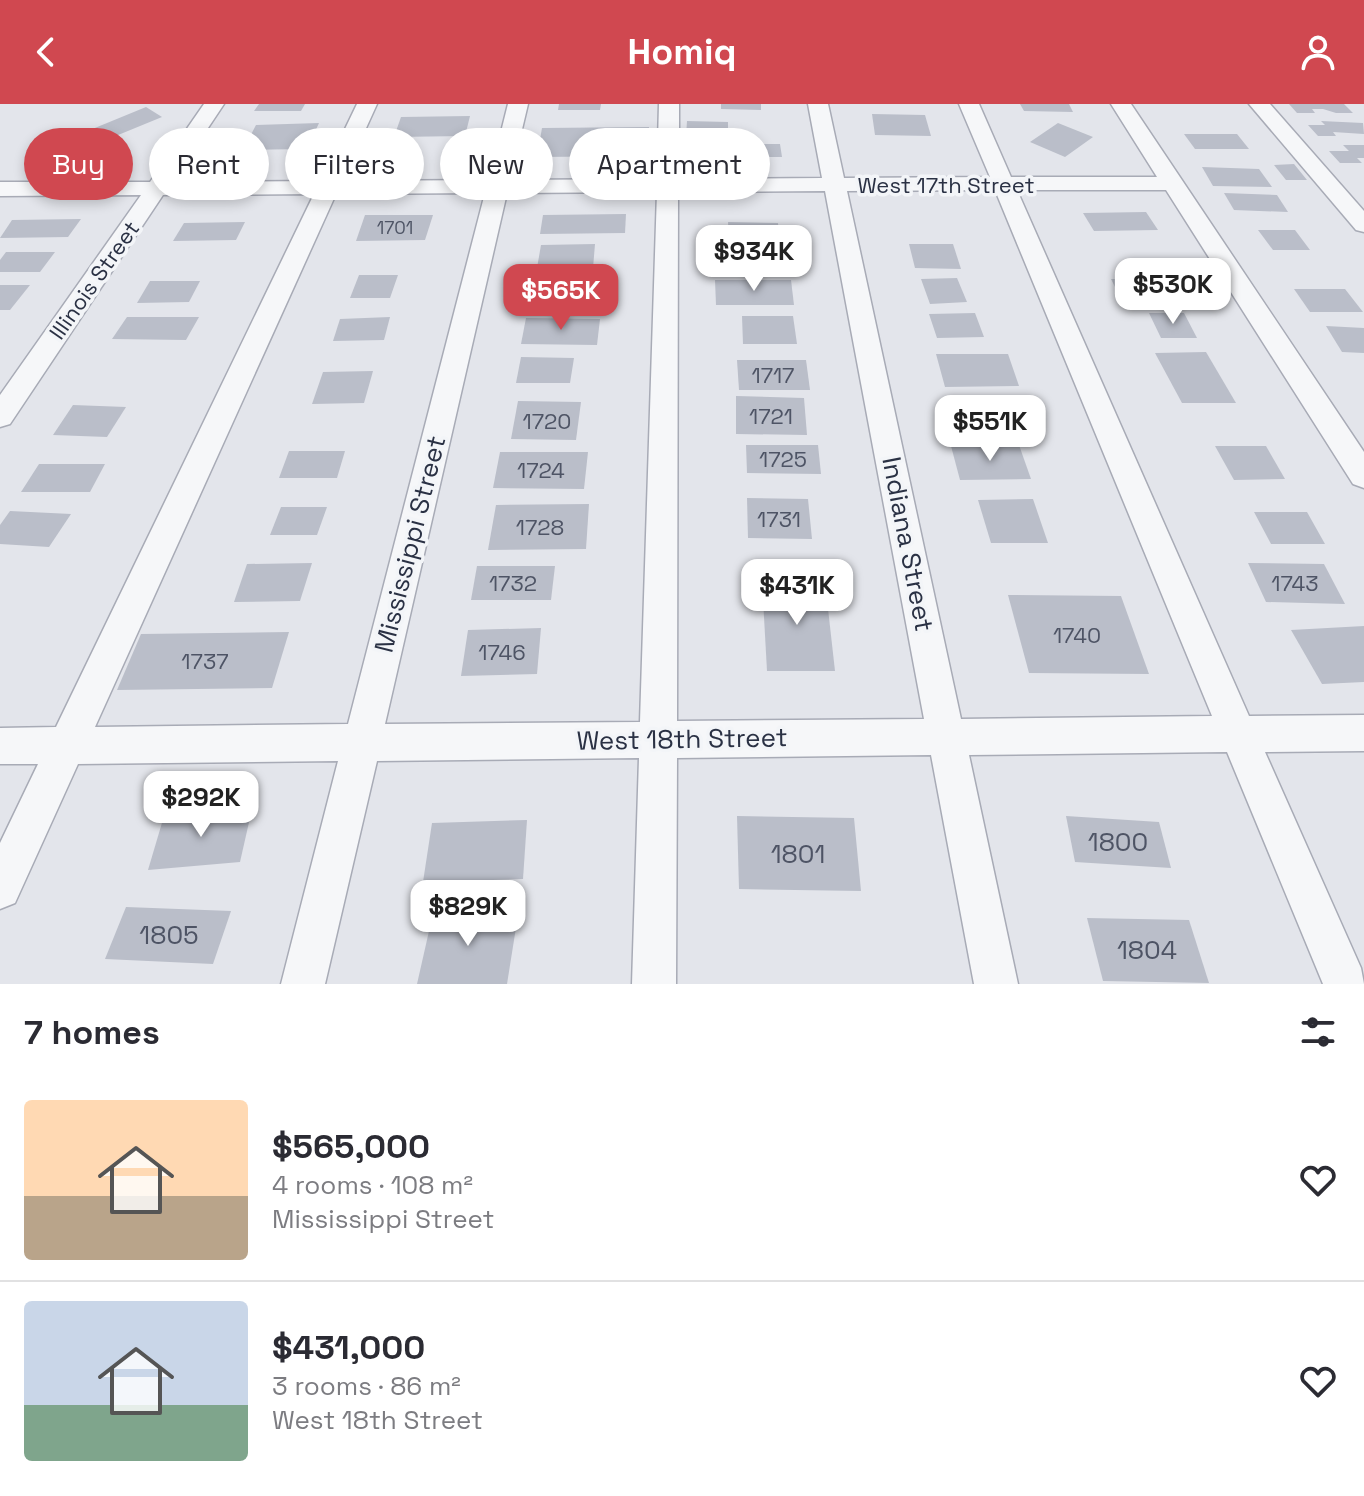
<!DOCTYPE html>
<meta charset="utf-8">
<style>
:root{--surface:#fff;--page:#f2f2f3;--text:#2b2b33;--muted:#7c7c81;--line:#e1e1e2;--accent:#d04850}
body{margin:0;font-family:"Space Grotesk",sans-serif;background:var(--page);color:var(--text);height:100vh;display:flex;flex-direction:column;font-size:30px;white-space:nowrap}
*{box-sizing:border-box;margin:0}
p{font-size:26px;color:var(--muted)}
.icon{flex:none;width:44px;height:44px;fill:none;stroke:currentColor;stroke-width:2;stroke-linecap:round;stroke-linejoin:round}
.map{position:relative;height:880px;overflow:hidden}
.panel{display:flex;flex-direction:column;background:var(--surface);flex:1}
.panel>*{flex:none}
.guide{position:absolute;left:24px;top:24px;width:800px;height:72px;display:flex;gap:16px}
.price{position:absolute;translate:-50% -68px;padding:0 18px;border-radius:16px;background:#fff;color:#222;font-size:26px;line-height:52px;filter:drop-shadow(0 2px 4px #0008)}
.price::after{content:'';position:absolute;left:50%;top:48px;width:24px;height:18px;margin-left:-12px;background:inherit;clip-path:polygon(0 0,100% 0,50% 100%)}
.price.current{background:var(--accent);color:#fff}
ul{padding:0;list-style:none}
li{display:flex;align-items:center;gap:24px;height:200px;padding:0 24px}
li+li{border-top:2px solid var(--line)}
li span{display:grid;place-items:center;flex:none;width:224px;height:160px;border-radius:8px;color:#555}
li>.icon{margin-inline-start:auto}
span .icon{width:96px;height:96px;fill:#fffc;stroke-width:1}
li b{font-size:34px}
h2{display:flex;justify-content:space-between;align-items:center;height:96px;padding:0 24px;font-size:34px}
.chip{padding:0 28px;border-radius:36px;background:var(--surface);box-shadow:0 4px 12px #0003;font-size:28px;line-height:72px}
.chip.current{background:var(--accent);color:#fff}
header{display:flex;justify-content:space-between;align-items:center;height:104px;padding:0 24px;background:var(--accent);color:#fff;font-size:36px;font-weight:700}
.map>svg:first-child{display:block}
.building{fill:#babec9}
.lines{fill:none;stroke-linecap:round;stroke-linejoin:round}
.minor-casing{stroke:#a8abb6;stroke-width:3}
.minor{fill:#f6f7f9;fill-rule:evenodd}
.labels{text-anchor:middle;stroke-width:7;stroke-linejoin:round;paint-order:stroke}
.far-number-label{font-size:18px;fill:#4e5465}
.far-street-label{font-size:22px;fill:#2a3144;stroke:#f3f5f8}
.number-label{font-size:22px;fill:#4e5465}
.street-label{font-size:26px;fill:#2a3144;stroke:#f3f5f8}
.near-number-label{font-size:26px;fill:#4e5465}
</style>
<header><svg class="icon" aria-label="back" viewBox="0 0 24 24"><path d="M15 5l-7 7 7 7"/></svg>Homiq<svg class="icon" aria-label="person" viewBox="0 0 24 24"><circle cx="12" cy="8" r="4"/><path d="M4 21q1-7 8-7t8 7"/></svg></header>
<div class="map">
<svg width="1364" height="880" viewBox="0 0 1364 880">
<rect width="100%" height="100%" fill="#e3e5eb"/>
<g class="building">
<path d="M259,0H305L301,7H254Z"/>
<path d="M559,0H601L600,6H558Z"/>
<path d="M721,0H761V6L721,5Z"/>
<path d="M1020,0H1069L1073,8L1024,7Z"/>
<path d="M1289,0H1344L1353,9H1336L1323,5H1312L1315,9H1297Z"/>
<path d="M146,3L162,13L84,45L68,35Z"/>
<path d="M872,10L925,11L931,32L875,31Z"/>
<path d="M470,12L465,32L394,33L401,13Z"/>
<path d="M687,17L728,18V33L686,32Z"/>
<path d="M1321,17L1363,19L1364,30L1333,28L1336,32H1318L1308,21H1325Z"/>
<path d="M319,19L307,45L243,46L256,21Z"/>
<path d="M1058,19L1093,33L1065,53L1030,38Z"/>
<path d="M649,23V52L537,53L542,24Z"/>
<path d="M1184,30H1237L1249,45H1195Z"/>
<path d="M716,40H780L782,53H717Z"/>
<path d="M1343,41H1364V54H1357L1362,59H1340L1329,47H1349Z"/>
<path d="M1294,60L1307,76H1286L1274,61Z"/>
<path d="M1202,63L1259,65L1272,83L1213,82Z"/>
<path d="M1224,89L1277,91L1288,108L1234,106Z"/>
<path d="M1146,108L1158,126L1094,127L1083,109Z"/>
<path d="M626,110L625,129L540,130L543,111Z"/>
<path d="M365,111H433L425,136L356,137Z"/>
<path d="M81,115L68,133L0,134L12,116Z"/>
<path d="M245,118L236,136L173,137L184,119Z"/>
<path d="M728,118L778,119L779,135L729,134Z"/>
<path d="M1258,126H1295L1310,146H1273Z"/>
<path d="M595,140L593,164H537L541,141Z"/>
<path d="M909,140H953L961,165L915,164Z"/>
<path d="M732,141H778L780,158H733Z"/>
<path d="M6,148H55L40,168H0V156Z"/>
<path d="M359,171H398L390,194H350Z"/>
<path d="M957,174L967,198L930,200L921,175Z"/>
<path d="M1111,175H1176L1189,197H1122Z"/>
<path d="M578,176L576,196L531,197L534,177Z"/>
<path d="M715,176H791L794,201H716Z"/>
<path d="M150,177H200L189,198L137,199Z"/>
<path d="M0,181H30L10,206H0Z"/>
<path d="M1294,185H1345L1363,208H1310Z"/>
<path d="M975,209L984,233L937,234L929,210Z"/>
<path d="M1149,209H1184L1197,234H1161Z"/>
<path d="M742,212H793L797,240H743Z"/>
<path d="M127,213H199L186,236L112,235Z"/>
<path d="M390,213L384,236L333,237L340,215Z"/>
<path d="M526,214L600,215L597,241L521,240Z"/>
<path d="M1326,222L1364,224V249L1342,248Z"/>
<path d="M1206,248L1236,299H1182L1155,249Z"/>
<path d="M936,250H1008L1019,282L945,283Z"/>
<path d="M521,253L574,254L570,279H516Z"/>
<path d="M737,256H806L810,286H739Z"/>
<path d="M373,267L364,299L312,300L323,268Z"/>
<path d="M736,292L804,294L807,331L736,330Z"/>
<path d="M1018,294L1028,323L953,324L944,295Z"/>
<path d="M518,297L581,298L576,336L511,335Z"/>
<path d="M73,301L126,303L107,333L53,331Z"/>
<path d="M746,341H818L821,370L747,369Z"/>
<path d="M1019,341L1031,375L960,376L951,342Z"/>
<path d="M1215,342H1266L1285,375L1234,376Z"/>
<path d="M289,347H345L337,374H279Z"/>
<path d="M500,348H588L584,385L493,384Z"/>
<path d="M39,360H105L90,388H21Z"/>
<path d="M747,394L808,395L812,435L748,434Z"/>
<path d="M1033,395L1048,439H991L978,396Z"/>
<path d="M589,400L586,445L488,446L496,401Z"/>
<path d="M281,403H327L317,431H270Z"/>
<path d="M10,407L71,410L49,443L0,440V421Z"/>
<path d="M1254,408H1307L1325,440H1271Z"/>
<path d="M312,459L300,497L234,498L247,460Z"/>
<path d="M1248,459L1324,460L1345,500L1266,498Z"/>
<path d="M477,462H555L551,496H471Z"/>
<path d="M762,477L825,478L835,567H767Z"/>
<path d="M1008,491L1121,492L1149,570L1029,569Z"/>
<path d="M1364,522V578L1322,580L1291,526Z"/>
<path d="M541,524L537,570L461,572L468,526Z"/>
<path d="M289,528L272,584L117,586L141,530Z"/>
<path d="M252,705L240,758L148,766L164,712Z"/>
<path d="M737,712L854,714L861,787L739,785Z"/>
<path d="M1066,712L1159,718L1171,764L1075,758Z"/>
<path d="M527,716L523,775L423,778L432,719Z"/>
<path d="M126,803L231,807L213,860L105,855Z"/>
<path d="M434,805L518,811L507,880H417Z"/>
<path d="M1087,814L1189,816L1209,879L1103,877Z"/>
</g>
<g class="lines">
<g class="minor-casing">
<g id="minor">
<path d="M204,0H224L172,78L320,77L357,0H377L342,77L489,76L508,0H528L510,76L657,75L659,0H679V75L822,74L808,0H828L844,74L990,73L959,0H979L1011,73H1157L1111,0H1131L1364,348V384L1353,380L1166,86H1017L1249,612L1364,611V647L1265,648L1361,864L1364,880H1323L1227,648L969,651L1018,880H974L931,651L677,654L676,880H632L639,654L377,657L325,880H281L338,657L78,660L15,799L0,805V739L38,660H0V624L56,623L314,90L163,91L10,320L0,323V291L141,91L0,92V78H150ZM995,86L1212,612L961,615L847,87ZM825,87L924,615L677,617L678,88ZM657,88L640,618L385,620L507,89ZM485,89L348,620L95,623L336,90Z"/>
<path d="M1249,0H1270L1364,107V128L1356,126Z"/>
</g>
</g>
<use href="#minor" class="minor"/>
</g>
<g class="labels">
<g class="far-number-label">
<text x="395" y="130">1701</text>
</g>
<g class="far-street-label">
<text x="946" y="89">West 17th Street</text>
<text transform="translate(94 176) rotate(-55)" y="8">Illinois Street</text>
</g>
<g class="number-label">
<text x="773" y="279">1717</text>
<text x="771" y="320">1721</text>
<text x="547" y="325">1720</text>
<text x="783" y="363">1725</text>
<text x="541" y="374">1724</text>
<text x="779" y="423">1731</text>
<text x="540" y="431">1728</text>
<text x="513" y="487">1732</text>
<text x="1295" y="487">1743</text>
<text x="1077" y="539">1740</text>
<text x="502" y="556">1746</text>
<text x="205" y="565">1737</text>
</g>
<g class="street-label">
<text transform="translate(410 440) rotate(-76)" y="9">Mississippi Street</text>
<text transform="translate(908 440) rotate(79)" y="9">Indiana Street</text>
<text transform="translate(682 635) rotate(-1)" y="9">West 18th Street</text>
</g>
<g class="near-number-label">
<text x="1118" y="747">1800</text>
<text x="798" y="759">1801</text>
<text x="169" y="840">1805</text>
<text x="1147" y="855">1804</text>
</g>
</g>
</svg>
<b class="price" style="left:754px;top:189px">$934K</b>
<b class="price" style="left:1173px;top:222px">$530K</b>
<b class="price current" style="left:561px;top:228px">$565K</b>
<b class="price" style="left:990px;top:359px">$551K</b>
<b class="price" style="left:797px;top:523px">$431K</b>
<b class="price" style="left:201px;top:735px">$292K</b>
<b class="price" style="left:468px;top:844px">$829K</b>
<div class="guide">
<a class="chip current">Buy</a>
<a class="chip">Rent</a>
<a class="chip">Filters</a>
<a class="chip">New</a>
<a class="chip">Apartment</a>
</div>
</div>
<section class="panel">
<h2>7 homes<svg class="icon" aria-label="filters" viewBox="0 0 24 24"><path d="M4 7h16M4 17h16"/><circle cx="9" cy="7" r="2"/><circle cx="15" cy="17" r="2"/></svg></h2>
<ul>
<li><span style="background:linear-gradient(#ffd9b3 60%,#b9a48a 0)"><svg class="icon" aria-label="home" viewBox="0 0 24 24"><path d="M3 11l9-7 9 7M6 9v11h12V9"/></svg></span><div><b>$565,000</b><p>4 rooms · 108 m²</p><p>Mississippi Street</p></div><svg class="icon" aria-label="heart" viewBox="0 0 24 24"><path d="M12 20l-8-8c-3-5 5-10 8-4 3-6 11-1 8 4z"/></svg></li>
<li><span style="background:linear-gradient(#c9d6e8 65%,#7fa58c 0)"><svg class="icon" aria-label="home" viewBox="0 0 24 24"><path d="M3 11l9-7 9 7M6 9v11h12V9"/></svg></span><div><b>$431,000</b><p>3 rooms · 86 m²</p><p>West 18th Street</p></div><svg class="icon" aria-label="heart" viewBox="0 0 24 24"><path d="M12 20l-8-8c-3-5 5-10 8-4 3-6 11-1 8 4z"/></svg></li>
</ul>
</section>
